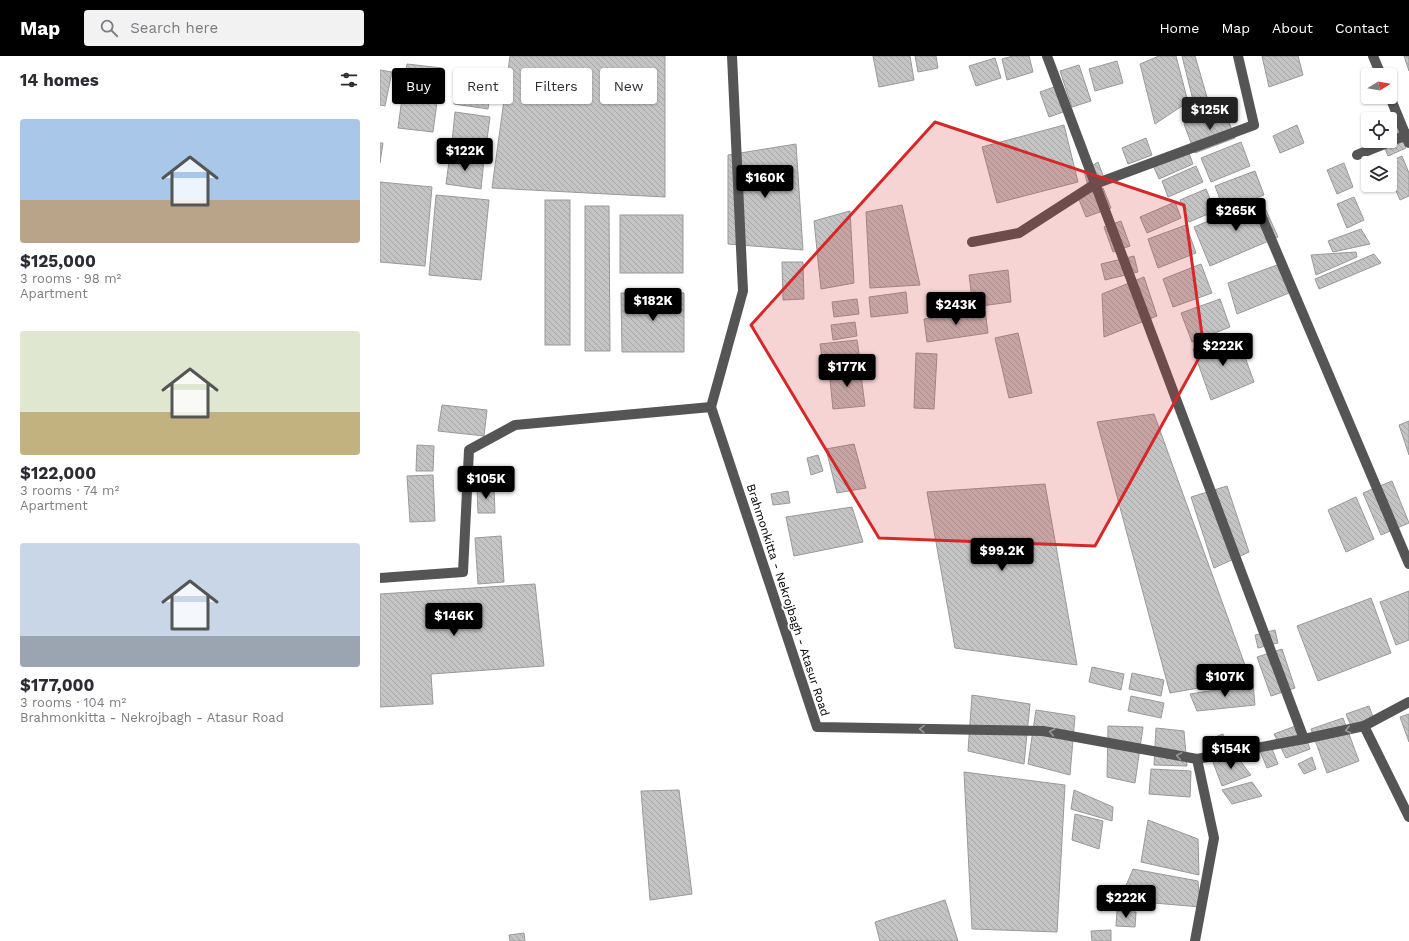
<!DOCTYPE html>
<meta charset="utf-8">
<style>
:root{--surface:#fff;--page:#f2f2f3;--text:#2b2b33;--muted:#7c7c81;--accent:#000}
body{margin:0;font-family:"Work Sans",sans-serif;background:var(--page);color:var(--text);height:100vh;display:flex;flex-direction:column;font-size:15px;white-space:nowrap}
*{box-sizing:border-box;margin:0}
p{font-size:13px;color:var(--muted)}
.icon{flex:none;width:22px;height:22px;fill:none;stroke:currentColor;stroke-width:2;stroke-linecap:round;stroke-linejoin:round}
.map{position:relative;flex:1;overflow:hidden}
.details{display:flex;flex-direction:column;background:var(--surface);width:380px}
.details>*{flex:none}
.top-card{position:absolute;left:12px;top:12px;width:380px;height:36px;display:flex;gap:8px}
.needle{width:26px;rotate:79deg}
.controls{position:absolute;left:981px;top:12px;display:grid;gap:8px}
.controls a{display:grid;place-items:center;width:36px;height:36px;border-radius:4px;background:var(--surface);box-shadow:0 1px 3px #0004;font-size:20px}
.price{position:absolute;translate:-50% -34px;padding:0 9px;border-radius:4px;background:var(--accent);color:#fff;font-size:13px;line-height:26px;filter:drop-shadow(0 1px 2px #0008)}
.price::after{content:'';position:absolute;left:50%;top:24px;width:12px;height:9px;margin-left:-6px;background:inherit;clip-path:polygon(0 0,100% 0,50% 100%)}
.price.selected{background:#222;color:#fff}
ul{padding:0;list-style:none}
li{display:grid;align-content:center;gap:8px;height:212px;padding:0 20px}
li span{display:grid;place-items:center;height:124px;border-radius:4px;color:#555}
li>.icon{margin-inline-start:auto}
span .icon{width:72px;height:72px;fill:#fffc;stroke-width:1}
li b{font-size:17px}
h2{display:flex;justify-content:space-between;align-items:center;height:48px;padding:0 20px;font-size:17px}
.tag{padding:0 14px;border-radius:4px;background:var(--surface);box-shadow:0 1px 3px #0004;font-size:14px;line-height:36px}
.tag.selected{background:var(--accent);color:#fff}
header{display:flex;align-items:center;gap:24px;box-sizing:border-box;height:56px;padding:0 20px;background:var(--accent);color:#fff}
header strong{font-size:19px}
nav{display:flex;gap:22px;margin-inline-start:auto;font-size:14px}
.search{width:280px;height:36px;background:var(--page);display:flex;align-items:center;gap:10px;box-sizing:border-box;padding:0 14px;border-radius:4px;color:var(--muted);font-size:15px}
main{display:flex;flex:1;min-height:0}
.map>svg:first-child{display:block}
.building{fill:url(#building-back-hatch);stroke:#999}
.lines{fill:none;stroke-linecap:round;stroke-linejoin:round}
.minor{stroke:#555;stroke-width:10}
.oneway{stroke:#999}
.marked{fill:#d62828;fill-opacity:0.2;stroke:#d62828;stroke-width:3;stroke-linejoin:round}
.labels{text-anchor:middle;stroke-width:4;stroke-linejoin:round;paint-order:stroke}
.street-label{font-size:12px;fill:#000;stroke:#fff}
</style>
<header>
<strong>Map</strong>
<div class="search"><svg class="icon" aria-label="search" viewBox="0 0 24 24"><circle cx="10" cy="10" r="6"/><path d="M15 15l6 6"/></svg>Search here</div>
<nav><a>Home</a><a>Map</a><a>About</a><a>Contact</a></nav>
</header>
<main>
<section class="details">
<h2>14 homes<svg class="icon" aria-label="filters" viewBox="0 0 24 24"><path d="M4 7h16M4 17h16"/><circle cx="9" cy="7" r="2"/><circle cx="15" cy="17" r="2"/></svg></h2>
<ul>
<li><span style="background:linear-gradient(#a9c7e8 65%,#b9a48a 0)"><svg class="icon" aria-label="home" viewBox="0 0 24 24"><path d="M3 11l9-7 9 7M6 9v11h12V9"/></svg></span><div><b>$125,000</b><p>3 rooms · 98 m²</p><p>Apartment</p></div></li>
<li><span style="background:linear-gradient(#dfe7d0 65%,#c2b280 0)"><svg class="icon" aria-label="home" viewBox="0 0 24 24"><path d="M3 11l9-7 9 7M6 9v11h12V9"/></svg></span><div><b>$122,000</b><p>3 rooms · 74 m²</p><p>Apartment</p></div></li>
<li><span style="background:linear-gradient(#c9d6e8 75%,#9aa5b1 0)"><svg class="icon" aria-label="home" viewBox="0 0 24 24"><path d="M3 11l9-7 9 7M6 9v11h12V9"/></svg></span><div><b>$177,000</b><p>3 rooms · 104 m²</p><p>Brahmonkitta - Nekrojbagh - Atasur Road</p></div></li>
</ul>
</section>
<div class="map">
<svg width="1029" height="885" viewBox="0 0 1029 885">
<defs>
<pattern id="building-back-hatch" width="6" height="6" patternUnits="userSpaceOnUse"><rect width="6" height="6" fill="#c4c4c4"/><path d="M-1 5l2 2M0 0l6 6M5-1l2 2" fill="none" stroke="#a7a7a7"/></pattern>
</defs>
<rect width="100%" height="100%" fill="#fff"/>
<g class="building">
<path d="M130,0H285V141L112,132Z"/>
<path d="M493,0H530L534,24L499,31Z"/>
<path d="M535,0H556L558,12L538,16Z"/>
<path d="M633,0H649L653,16L627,24L622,3Z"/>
<path d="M779,0H796L808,46L775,68L760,8Z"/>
<path d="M802,0H815L827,41L814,48Z"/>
<path d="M882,0H918L923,19L889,31Z"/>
<path d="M1024,0H1029V15Z"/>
<path d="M615,2L621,22L596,30L589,10Z"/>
<path d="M737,5L743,27L715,35L709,13Z"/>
<path d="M27,8L62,12L58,42L23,38Z"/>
<path d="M699,9L711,45L692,51L680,15Z"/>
<path d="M0,14L12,16L5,50L0,49Z"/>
<path d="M77,19L112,23L108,53L74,48Z"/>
<path d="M677,30L686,55L669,61L660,36Z"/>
<path d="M22,42L57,46L53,76L18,72Z"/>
<path d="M844,53L855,82L815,97L804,68Z"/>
<path d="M75,56L110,61L106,91L72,86Z"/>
<path d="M1011,56L1026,92L1008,100L1002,85H1010V63H995Z"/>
<path d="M684,69L698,126L617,147L602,91Z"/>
<path d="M917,69L924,87L900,97L893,80Z"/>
<path d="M766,82L772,99L748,108L742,92Z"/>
<path d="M861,86L870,110L831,126L821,102Z"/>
<path d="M0,87H3L0,107Z"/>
<path d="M416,88L423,194L348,188V99Z"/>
<path d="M807,92L813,108L779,123L772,107Z"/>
<path d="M70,98L104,103L101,133L66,128Z"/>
<path d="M1022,100L1029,117V140L1020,144L1010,121V107H1007Z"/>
<path d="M718,106L724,122L708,130L704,115Z"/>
<path d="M964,107L973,131L957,138L947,114Z"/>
<path d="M816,110L823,126L788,141L782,125Z"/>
<path d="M875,115L884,139L844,154L835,130Z"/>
<path d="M0,126L52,131L45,210L0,206Z"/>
<path d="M723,132L731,152L706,161L698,141Z"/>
<path d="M826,133L835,155L809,166L800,144Z"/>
<path d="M56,139L109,144L101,224L49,219Z"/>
<path d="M974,141L984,164L967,172L957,148Z"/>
<path d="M881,143L898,181L830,210L814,171Z"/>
<rect x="165" y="144" width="25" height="145"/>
<path d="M795,146L801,162L767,177L760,161Z"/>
<path d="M522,149L540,229L490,232L486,156Z"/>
<path d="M205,150H229L230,295H205Z"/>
<path d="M470,155L474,227L441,233L434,165Z"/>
<rect x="240" y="159" width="63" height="58"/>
<path d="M741,165L750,190L733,196L724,171Z"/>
<path d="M806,169L816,197L778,212L768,183Z"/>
<path d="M981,173L990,188L953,196L948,185Z"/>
<path d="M976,196L977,201L936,219L931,199Z"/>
<path d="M994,198L1001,207L939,233L935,223Z"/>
<path d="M754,200L758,216L725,224L721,208Z"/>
<path d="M402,206H423L424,243L403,244Z"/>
<path d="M821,208L832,237L793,251L783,223Z"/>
<path d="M897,209L909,237L857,258L848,227Z"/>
<path d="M628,214L631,246L593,251L589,219Z"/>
<path d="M764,221L777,260L724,281L722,238Z"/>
<path d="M526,236L528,257L491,261L489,241Z"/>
<path d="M241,237H304V296H242Z"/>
<path d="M477,243L479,258L454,261L452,246Z"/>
<path d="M840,243L850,271L812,286L801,257Z"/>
<path d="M605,254L608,277L547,286L544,263Z"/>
<path d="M475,266L477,280L453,284L451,269Z"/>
<path d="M638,277L652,337L629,342L615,282Z"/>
<path d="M857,279L874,326L831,344L813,293Z"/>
<path d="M477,284L480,304L443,308L440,288Z"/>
<path d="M536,297L557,298L554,353L534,352Z"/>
<path d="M480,311L485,350L453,353L449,314Z"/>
<path d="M62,349L107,354L104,380L58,375Z"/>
<path d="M774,358L870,623L790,637L717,366Z"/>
<path d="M1029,365V399L1019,369Z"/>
<path d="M474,388L486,432L457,437L446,393Z"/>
<path d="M37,389L54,390L53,415H36Z"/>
<path d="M438,399L443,415L431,419L427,402Z"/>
<path d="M53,419L55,465L30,466L27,420Z"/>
<path d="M1012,425L1029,467L1001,479L983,437Z"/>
<path d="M665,428L697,609L575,592L547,436Z"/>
<path d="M847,430L869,496L834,512L811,441Z"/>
<path d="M97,432H114L115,457H98Z"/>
<path d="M408,435L410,447L393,449L391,438Z"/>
<path d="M976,441L994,483L966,496L948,454Z"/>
<path d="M472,451L483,486L414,500L406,461Z"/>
<path d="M121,480L124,526L98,528L95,482Z"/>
<path d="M155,528L164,610L51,618L53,648L0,651V538Z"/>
<path d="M1029,535V584L1016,589L1000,546Z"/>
<path d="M991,542L1011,597L938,625L917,570Z"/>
<path d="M895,574L898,587L878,592L875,579Z"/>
<path d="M902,593L915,632L891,640L877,601Z"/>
<path d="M712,611L744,618L741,634L709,626Z"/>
<path d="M752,617L784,624L781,640L749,633Z"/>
<path d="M873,628L875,649L817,655L810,638Z"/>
<path d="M592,639L650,648L644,708L588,695Z"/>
<path d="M751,640L784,647L781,662L748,655Z"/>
<path d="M989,650L993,661L971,670L966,658Z"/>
<path d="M656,654L695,660L690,719L648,708Z"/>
<path d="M1029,658V686L1020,661Z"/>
<path d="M963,662L979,705L947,717L931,673Z"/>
<path d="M921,668L930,693L906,702L894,678Z"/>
<path d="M728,670L763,671L755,727L727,721Z"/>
<path d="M776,672L804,675L807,710L774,709Z"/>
<path d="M843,678L847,690L831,696L827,684Z"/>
<path d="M889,685L898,708L887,712L878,690Z"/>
<path d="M855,698L871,719L842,730L833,706Z"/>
<path d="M932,701L936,713L924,718L918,708Z"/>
<path d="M771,713L811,715L810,741L769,738Z"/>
<path d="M584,716L685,729L677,876L592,873Z"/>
<path d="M872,726L882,740L852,748L842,734Z"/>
<path d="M299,734L312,838L270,844L261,735Z"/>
<path d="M694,734L733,751L732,765L691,753Z"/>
<path d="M695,758L723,765L719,793L692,784Z"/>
<path d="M768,764L818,783L819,819L761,806Z"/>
<path d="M753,813L818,825L820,851L740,844Z"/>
<path d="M565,844L578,885H500L495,866Z"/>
<path d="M737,855L756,856L755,871L736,870Z"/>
<path d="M731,874V885H712L711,875Z"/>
<path d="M144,877L145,885H130L129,879Z"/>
</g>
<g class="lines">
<g class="minor">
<path d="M667,0L924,683"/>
<path d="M993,0L1001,19"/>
<path d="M1010,41L1029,87"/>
<path d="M977,99L1029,78"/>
<path d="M881,159L1029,508"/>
<path d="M592,186L639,177L715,128L874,69L858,0"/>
<path d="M331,351L363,235L352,0"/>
<path d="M0,522L83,516L89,394L135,369L331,351L437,671L663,675L817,703L924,683L984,670L1029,646"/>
<path d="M984,670L1029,761"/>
<path d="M815,885L834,782L817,703"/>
</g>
</g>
<defs><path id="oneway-chevron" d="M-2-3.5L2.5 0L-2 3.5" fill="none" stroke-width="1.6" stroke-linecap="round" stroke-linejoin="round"/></defs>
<g class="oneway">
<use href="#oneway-chevron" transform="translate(542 673) rotate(-179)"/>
<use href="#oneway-chevron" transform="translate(968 674) rotate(167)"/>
<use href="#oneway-chevron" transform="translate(672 676) rotate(-169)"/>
<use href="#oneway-chevron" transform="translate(799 700) rotate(-170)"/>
</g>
<path class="marked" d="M555,66L804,149L824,293L715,490L499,482L371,269Z"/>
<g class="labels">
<g class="street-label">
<text transform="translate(408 544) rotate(72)" y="4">Brahmonkitta - Nekrojbagh - Atasur Road</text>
</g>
</g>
</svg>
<div class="controls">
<a><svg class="needle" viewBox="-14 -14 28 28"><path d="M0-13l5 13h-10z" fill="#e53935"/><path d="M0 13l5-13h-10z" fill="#7c7c81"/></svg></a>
<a><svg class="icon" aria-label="locate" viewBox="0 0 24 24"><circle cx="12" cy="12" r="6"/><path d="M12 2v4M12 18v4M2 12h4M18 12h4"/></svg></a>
<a><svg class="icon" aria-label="layers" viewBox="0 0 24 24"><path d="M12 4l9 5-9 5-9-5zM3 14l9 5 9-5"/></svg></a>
</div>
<b class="price selected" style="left:830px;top:75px">$125K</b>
<b class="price" style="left:85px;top:116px">$122K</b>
<b class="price" style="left:385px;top:143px">$160K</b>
<b class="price" style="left:856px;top:176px">$265K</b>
<b class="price" style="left:273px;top:266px">$182K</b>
<b class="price" style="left:576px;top:270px">$243K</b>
<b class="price" style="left:843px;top:311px">$222K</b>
<b class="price" style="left:467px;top:332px">$177K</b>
<b class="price" style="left:106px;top:444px">$105K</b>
<b class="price" style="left:622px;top:516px">$99.2K</b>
<b class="price" style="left:74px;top:581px">$146K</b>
<b class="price" style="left:845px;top:642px">$107K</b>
<b class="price" style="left:851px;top:714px">$154K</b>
<b class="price" style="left:746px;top:863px">$222K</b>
<div class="top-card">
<a class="tag selected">Buy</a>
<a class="tag">Rent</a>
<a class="tag">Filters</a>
<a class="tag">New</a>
</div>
</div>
</main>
